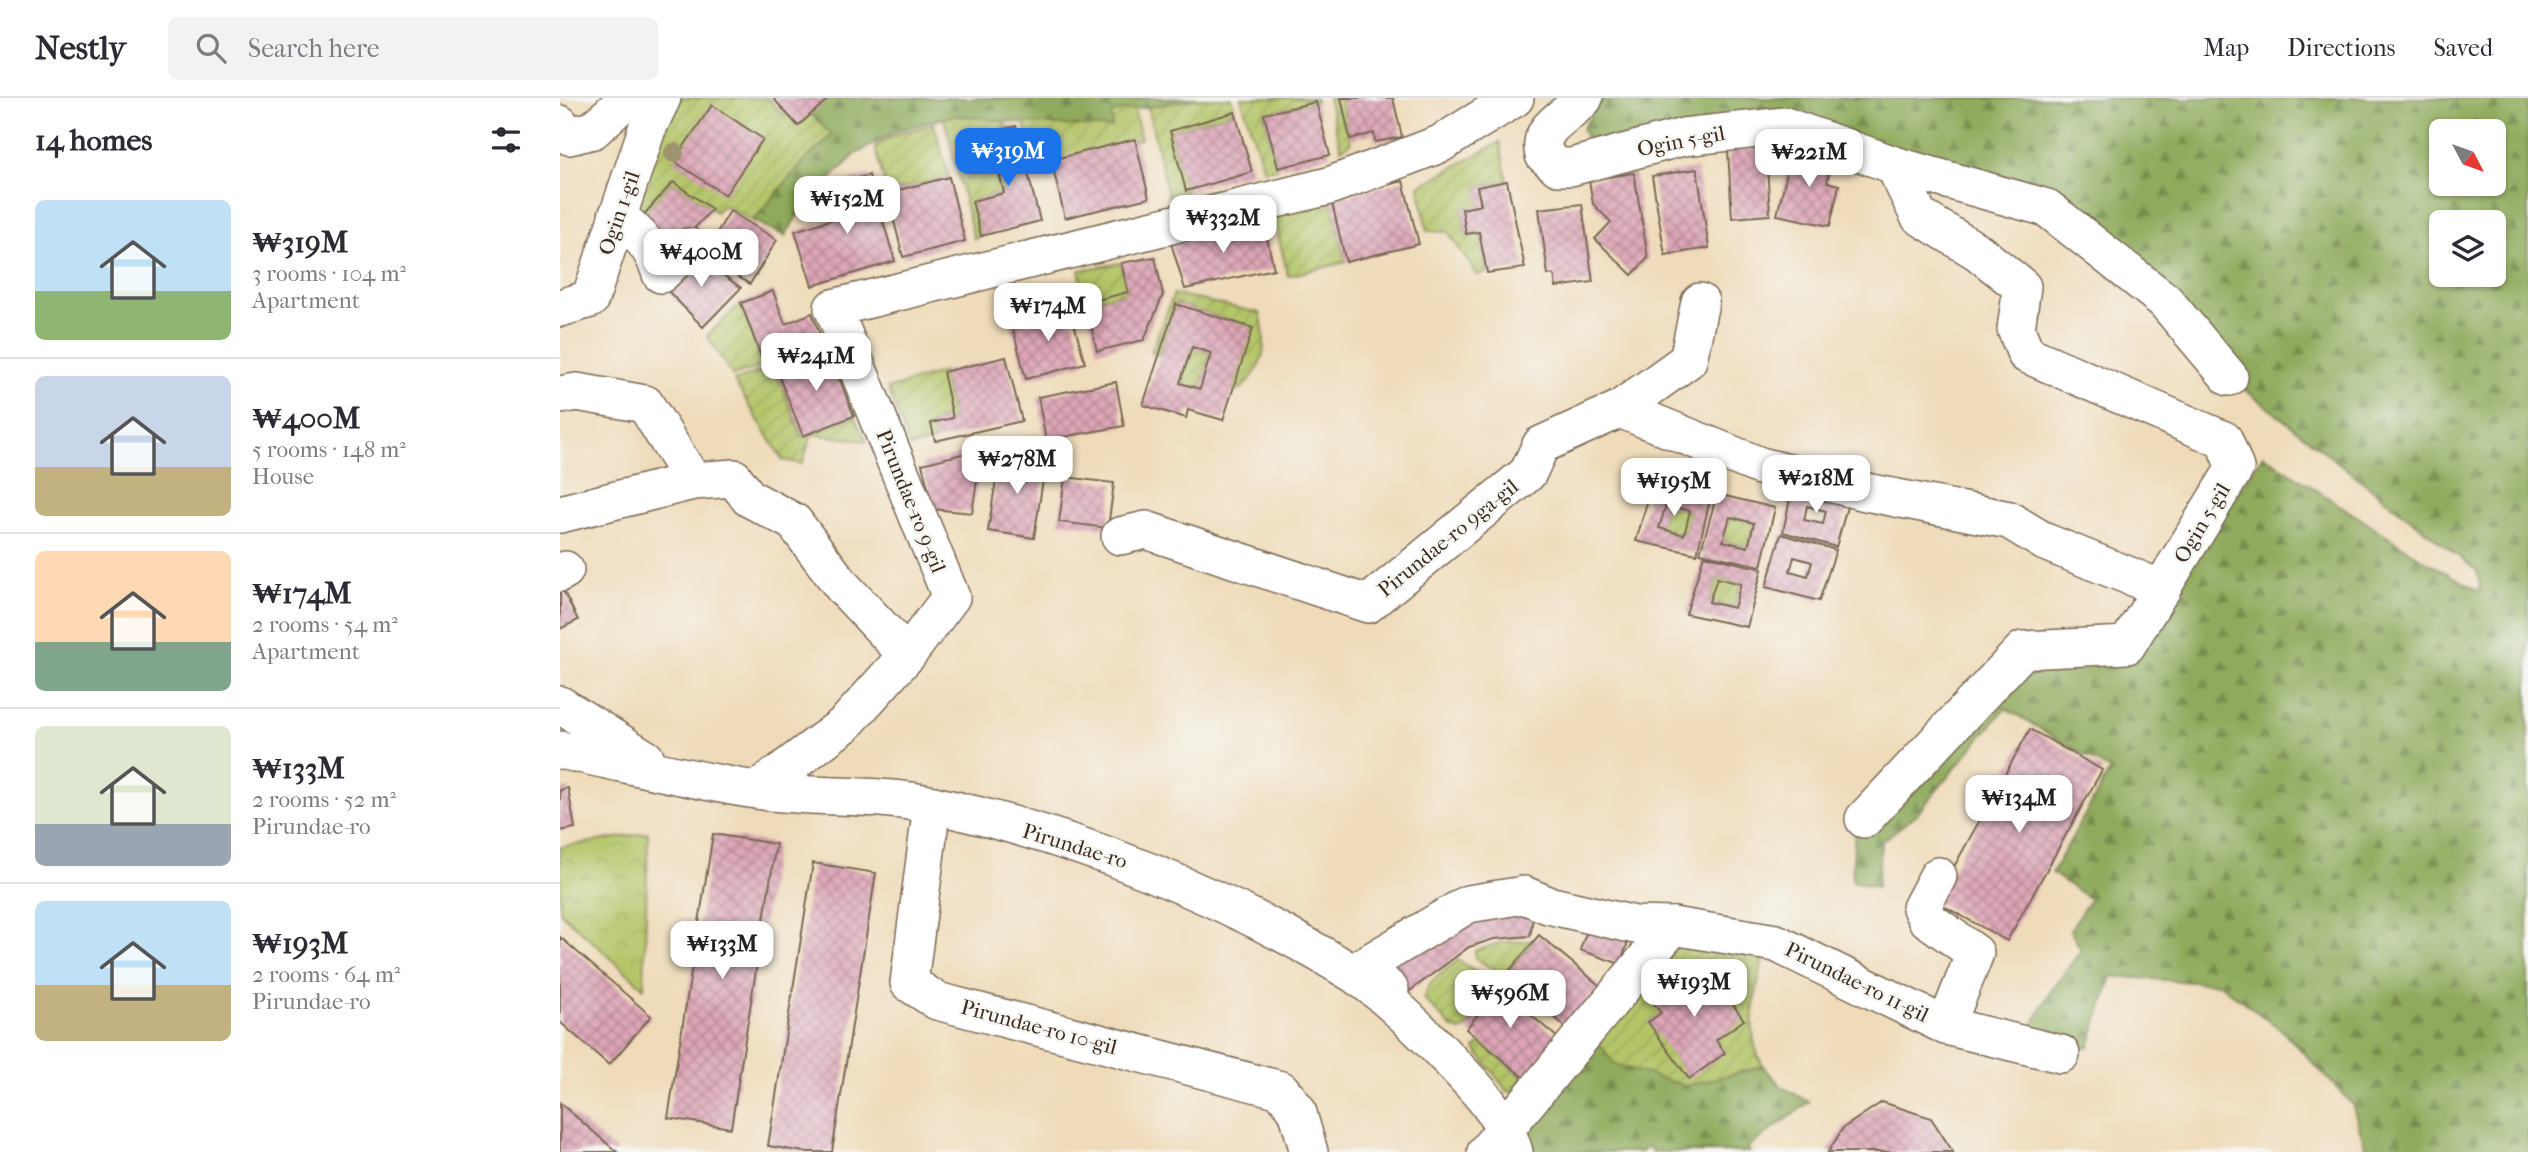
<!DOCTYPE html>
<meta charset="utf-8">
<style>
:root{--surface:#fff;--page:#f2f2f3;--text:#2b2b33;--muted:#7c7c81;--line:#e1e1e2;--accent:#1a73e8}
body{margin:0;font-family:"IM FELL French Canon",serif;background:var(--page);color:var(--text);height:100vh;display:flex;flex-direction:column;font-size:26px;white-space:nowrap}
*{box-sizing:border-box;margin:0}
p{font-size:23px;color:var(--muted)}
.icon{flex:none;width:38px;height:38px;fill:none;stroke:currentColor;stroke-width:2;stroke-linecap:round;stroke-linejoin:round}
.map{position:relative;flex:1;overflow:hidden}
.side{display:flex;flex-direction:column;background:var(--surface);width:560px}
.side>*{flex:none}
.needle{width:46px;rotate:131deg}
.tools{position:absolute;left:1869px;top:21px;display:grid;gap:14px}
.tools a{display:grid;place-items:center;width:77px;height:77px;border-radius:10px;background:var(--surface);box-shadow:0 2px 5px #0004;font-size:35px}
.price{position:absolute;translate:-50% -60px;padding:0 16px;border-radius:14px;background:#fff;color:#222;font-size:23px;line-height:46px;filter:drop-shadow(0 2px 4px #0008)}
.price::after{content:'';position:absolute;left:50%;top:42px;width:21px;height:16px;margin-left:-10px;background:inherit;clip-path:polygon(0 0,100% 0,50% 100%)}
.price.current{background:var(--accent);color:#fff}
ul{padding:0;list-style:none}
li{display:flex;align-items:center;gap:21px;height:175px;padding:0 35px}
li+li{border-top:2px solid var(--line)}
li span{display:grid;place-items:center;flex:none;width:196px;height:140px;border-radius:10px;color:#555}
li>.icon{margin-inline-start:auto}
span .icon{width:84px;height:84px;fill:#fffc;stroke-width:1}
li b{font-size:30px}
h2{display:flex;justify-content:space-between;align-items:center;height:84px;padding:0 35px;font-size:30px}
header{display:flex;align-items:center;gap:42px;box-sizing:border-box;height:98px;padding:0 35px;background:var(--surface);border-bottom:2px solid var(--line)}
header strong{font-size:33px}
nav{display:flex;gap:38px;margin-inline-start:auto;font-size:24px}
.search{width:490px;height:63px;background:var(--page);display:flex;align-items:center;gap:18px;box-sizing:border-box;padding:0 24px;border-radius:10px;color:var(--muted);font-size:26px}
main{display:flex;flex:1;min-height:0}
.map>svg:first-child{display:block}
.forest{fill:url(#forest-firs);stroke:#656a3d;stroke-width:2;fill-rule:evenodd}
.park{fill:url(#park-crowns);stroke:#787843;stroke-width:2}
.garden{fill:url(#garden-furrows);stroke:#787843;stroke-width:2}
.building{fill:url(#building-cross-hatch);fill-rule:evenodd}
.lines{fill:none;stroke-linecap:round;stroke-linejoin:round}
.minor-casing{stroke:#7a6854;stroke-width:40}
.minor{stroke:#fff;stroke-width:37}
.tree{fill:#a09370}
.labels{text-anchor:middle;stroke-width:5;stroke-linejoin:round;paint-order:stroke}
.street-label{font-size:21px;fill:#3b2a1e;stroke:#f6f6f2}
</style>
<header>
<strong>Nestly</strong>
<div class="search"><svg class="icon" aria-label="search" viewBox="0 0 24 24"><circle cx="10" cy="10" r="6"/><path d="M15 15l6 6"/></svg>Search here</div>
<nav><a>Map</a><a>Directions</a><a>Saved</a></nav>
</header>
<main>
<section class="side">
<h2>14 homes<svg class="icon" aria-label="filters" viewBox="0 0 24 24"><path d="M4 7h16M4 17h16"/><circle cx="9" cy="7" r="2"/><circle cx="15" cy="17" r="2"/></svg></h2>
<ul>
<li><span style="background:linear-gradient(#bfe0f5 65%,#8fb573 0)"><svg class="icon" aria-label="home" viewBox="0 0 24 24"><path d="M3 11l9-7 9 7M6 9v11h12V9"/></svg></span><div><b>₩319M</b><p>3 rooms · 104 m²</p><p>Apartment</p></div></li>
<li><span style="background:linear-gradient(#c9d6e8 65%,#c2b280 0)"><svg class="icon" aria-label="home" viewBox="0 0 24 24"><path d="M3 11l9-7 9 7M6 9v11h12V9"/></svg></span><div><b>₩400M</b><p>5 rooms · 148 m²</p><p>House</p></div></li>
<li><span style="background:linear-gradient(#ffd9b3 65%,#7fa58c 0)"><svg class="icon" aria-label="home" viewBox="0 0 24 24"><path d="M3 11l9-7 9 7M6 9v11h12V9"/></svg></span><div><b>₩174M</b><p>2 rooms · 54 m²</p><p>Apartment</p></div></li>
<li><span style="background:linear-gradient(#dfe7d0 70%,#9aa5b1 0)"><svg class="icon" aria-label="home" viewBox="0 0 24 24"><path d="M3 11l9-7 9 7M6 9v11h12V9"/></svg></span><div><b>₩133M</b><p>2 rooms · 52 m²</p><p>Pirundae-ro</p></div></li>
<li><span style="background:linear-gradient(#bfe0f5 60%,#c2b280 0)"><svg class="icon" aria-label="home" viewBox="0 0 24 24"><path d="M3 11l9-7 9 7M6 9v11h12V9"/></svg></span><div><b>₩193M</b><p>2 rooms · 64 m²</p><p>Pirundae-ro</p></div></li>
</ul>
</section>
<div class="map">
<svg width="1968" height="1054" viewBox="0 0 1968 1054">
<defs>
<pattern id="forest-firs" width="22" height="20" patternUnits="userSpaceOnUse" patternTransform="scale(1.75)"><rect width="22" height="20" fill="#8faa5c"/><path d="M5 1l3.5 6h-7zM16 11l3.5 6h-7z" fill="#768b4b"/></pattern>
<pattern id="park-crowns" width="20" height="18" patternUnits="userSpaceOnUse" patternTransform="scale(1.75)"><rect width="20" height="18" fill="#b4c568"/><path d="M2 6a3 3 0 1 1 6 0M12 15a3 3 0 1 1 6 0" fill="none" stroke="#9ca95a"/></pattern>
<pattern id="garden-furrows" width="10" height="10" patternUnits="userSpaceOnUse" patternTransform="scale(1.75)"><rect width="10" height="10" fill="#b4c568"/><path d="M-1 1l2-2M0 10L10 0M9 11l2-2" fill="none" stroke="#9ca95a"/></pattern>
<pattern id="building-cross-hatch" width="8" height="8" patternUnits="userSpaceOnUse" patternTransform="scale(1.75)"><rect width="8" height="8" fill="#dda6b7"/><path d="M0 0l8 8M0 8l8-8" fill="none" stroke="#b48794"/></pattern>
</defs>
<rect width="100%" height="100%" fill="#f6f6f2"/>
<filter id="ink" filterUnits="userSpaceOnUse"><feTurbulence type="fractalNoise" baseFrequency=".0143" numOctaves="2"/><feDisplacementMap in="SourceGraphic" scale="14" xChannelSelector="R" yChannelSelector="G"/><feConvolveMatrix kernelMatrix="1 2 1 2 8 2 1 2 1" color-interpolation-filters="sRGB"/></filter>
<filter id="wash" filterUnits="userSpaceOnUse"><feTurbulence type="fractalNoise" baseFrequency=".00686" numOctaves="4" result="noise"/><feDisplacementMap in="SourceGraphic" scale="28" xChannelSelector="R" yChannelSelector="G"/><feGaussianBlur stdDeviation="1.57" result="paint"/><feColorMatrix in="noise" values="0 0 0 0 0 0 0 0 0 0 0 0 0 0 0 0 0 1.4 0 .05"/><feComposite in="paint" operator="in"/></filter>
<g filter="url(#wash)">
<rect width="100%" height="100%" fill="#efdbb9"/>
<g class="forest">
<path d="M242,0H642L552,15L553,30L470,26L396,17L338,32L296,56L245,105L225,138L193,123L241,66L272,37L238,3Z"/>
<path d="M1042,0H1968V1054H1807L1792,1006L1723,933L1659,886L1552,878L1529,949L1470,933L1489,896L1521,852L1510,832L1530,801L1492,775L1550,672L1445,610L1357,716L1321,744L1317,789L1292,783L1295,732L1463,560H1569L1703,357L1862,461L1921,494L1917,473L1669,279L1488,95L1226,17L1031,49L1022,31ZM1881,33H1934V86H1881ZM1881,124H1934V177H1881Z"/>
<path d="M1035,939L1126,988L1203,968L1221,988L1249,1004L1187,1050L1190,1054H1093L1087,1048L1081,1054H975L965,1024Z"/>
</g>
<path class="park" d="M88,735L84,890L0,814V749Z"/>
<g class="garden">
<path d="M108,0H208L223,17L238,3L272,37L241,66L193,123L163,107L156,114L113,84L77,125L62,116Z"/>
<path d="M642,0H671L675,14L610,33L626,93L608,98L588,9Z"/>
<path d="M681,0H755L756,4L704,16L718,70L704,72Z"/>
<path d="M768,0H781L791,45L781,51Z"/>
<path d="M574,11L581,41L477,67L464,25L552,30V15Z"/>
<path d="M396,17L442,23L449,30L429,35L444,95L412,103L421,138L414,141L384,20Z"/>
<path d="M374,26L389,79L327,95L315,48L337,36Z"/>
<path d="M940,44L947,83L918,89L921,107L902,111L906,136L919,134L927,175L917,177L888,134L867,133L859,88Z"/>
<path d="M771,101L786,164L728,178L713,116Z"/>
<path d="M561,165L568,194L526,204L519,172Z"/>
<path d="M614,196L700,215C708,247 706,268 681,291L672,292L692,230L616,206L599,257L591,254Z"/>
<path d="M181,205L204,267L173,278L147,238Z"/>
<path d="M632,249L651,255L640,291L620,285Z"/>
<path d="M214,268L242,339L294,318L307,343L252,336L242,366L223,362L174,283Z"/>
<path d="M383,274L393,320L371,325L375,343L350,349L328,291Z"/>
<path d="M1106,407L1130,413L1124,437L1099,430Z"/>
<path d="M1170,419L1194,425L1188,449L1163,443Z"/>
<path d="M1157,480L1181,486L1174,510L1149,504Z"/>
<path d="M1124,842L1203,861C1196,898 1183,933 1203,968L1126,988L1054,966L1035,939Z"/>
<path d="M974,843L945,878L915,860V853L942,844Z"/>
<path d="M898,862L929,882L913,901L923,910L906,931L900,933L891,929L863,900L871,884Z"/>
<path d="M922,944L964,980L954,994L947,993L915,951Z"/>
</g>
<g id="blocks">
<g class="building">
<path d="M213,0H266L267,2L238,28Z"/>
<path d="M781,0H833L842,39L815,44L814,35L790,41Z"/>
<path d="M756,4L770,57L718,70L704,16Z"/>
<path d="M152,7L203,41L165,97L114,63Z"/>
<path d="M675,14L692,74L626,93L610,33Z"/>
<path d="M456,28L480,123L421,138L412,103L444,95L429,35Z"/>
<path d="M575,41L589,100L505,120L491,62Z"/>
<path d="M1206,49L1210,117L1172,120L1168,52Z"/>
<path d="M1233,49L1273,59L1267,84L1279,87L1270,128L1217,117Z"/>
<path d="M1137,71L1149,150L1105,157L1092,78Z"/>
<path d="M1074,75L1088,160L1072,177L1035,141L1051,124L1033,106L1029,82Z"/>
<path d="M309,77L335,163L252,188L235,133L283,118L274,88Z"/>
<path d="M389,79L405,143L343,159L327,95Z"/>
<path d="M843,83L859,146L786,164L771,101Z"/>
<path d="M947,83L965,170L927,175L919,134L906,136L902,111L921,107L917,89Z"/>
<path d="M113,84L152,111L115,152L80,121Z"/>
<path d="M1022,106L1033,184L996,189L994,176L988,177L979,111Z"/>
<path d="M170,113L217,142L190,186L143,158Z"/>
<path d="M703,123L714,171L625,191L611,145Z"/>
<path d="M133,155L181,190L143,229L105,190Z"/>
<path d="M595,159L603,197L584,242L537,253L526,205L568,194L561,165Z"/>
<path d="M213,193L225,226L252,215L263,245L204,267L181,205Z"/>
<path d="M616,206L693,230L663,322L628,312L626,320L583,307ZM632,249L651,255L640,291L620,285Z"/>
<path d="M509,208L525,265L466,281L451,224Z"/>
<path d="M268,252L294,318L243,338L217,273Z"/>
<path d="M446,259L462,323L375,343L371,325L393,320L383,274Z"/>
<path d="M556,284L564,328L486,342L478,299Z"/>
<path d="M422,351L412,415L373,411L362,366Z"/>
<path d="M440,356L486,362L474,440L428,433Z"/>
<path d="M505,379L554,385L548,430L499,424Z"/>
<path d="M1093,384L1151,398L1137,456L1076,443ZM1106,407L1130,413L1124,437L1099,430Z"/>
<path d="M1233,387L1290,398L1276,449L1223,434ZM1247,408L1266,413L1263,426L1244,422Z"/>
<path d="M1157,396L1215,410L1201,468L1140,455ZM1170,419L1194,425L1188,449L1163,443Z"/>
<path d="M1221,436L1276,452L1259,503L1206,489ZM1234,459L1252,464L1248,478L1230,473Z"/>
<path d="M1144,457L1202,471L1187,529L1126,516ZM1157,480L1181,486L1174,510L1149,504Z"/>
<path d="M0,486L18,522L0,531Z"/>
<path d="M1470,631L1542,672L1447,843L1375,803Z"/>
<path d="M8,690L15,730L0,733V692Z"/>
<path d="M153,736L216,746L171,1030L108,1020Z"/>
<path d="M253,765L316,775L272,1054H244L208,1048Z"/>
<path d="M975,808L970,838L934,841L909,849L847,895L819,876L900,818Z"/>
<path d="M1028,830L1068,844L1060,866L1020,852Z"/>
<path d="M979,837L1040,888L1006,929L945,878Z"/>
<path d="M0,839L91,918L49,967L0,924Z"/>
<path d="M1142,864L1184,922L1156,942L1165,955L1129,981L1088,924L1101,915L1090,901Z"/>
<path d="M929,882L998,940L964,980L906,931L923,910L913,902Z"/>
<path d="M1322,1004L1371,1020L1393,1054H1268L1283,1030Z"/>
<path d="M0,1005L57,1054H0Z"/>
</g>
</g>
</g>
<g filter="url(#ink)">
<use href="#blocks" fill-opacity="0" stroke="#7a6854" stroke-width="2"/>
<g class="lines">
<g class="minor-casing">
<g id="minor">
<path d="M1024,0C1008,19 976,28 984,57L998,69H1011L1123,39L1225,28L1334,67L1359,118L1418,154L1462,189L1456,231L1466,256L1664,342L1675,370L1567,547L1463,552L1304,721"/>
<path d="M0,26L9,38L33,32L68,0"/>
<path d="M1334,67L1487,110L1605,203L1669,279"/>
<path d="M57,118C79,135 93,150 101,176L129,149"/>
<path d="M0,210L30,201L87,31L102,0"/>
<path d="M0,297L17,294L85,306L133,383"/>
<path d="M1060,311L1200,368L1306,394L1449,422L1485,444L1602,491"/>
<path d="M0,416L133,383L174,380L189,400L234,424L282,488L347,557"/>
<path d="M560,438L586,432L808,506L968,375L981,347L1060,311L1128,262L1140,204"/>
<path d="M0,475L5,472"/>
<path d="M0,607L86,661"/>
<path d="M0,652C65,665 130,682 196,692C254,701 316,695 374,707C519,739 667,798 794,876C823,895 850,922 875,947C905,979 943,1012 954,1054"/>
<path d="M197,692L285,626L347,557L391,499L273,210L769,88L880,46L955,0"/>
<path d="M372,707L349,885L377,903L721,992L737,1012L749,1054"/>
<path d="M1378,778L1361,810L1366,820L1415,855L1386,928"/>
<path d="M830,892L804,868L908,806L964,797L988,807L1075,827L1113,828L1216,845L1386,928L1501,956"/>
<path d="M926,1054L1113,828"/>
</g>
</g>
<use href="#minor" class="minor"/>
</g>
<circle class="tree" cx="114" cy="55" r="10"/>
</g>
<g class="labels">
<g class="street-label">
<text transform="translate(1121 43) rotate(-11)" y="7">Ogin 5-gil</text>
<text transform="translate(59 115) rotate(-71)" y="7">Ogin 1-gil</text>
<text transform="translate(351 403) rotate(68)" y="7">Pirundae-ro 9-gil</text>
<text transform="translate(1642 425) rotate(-59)" y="7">Ogin 5-gil</text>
<text transform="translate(888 440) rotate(-39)" y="7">Pirundae-ro 9ga-gil</text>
<text transform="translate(515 748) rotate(17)" y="7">Pirundae-ro</text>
<text transform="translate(1297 884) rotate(26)" y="7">Pirundae-ro 11-gil</text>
<text transform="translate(479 929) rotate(15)" y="7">Pirundae-ro 10-gil</text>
</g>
</g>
</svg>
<div class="tools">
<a><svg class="needle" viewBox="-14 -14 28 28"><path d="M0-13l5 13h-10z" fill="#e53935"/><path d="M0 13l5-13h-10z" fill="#7c7c81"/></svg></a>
<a><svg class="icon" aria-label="layers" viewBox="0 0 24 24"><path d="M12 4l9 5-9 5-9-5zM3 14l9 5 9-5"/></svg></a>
</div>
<b class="price current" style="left:448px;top:90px">₩319M</b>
<b class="price" style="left:1249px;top:91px">₩221M</b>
<b class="price" style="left:287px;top:138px">₩152M</b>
<b class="price" style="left:663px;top:157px">₩332M</b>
<b class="price" style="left:141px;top:191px">₩400M</b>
<b class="price" style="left:488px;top:245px">₩174M</b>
<b class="price" style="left:256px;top:295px">₩241M</b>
<b class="price" style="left:457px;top:398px">₩278M</b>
<b class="price" style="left:1256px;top:417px">₩218M</b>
<b class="price" style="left:1114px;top:420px">₩195M</b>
<b class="price" style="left:1459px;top:737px">₩134M</b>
<b class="price" style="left:162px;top:883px">₩133M</b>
<b class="price" style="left:1134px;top:921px">₩193M</b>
<b class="price" style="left:950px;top:932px">₩596M</b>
</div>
</main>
